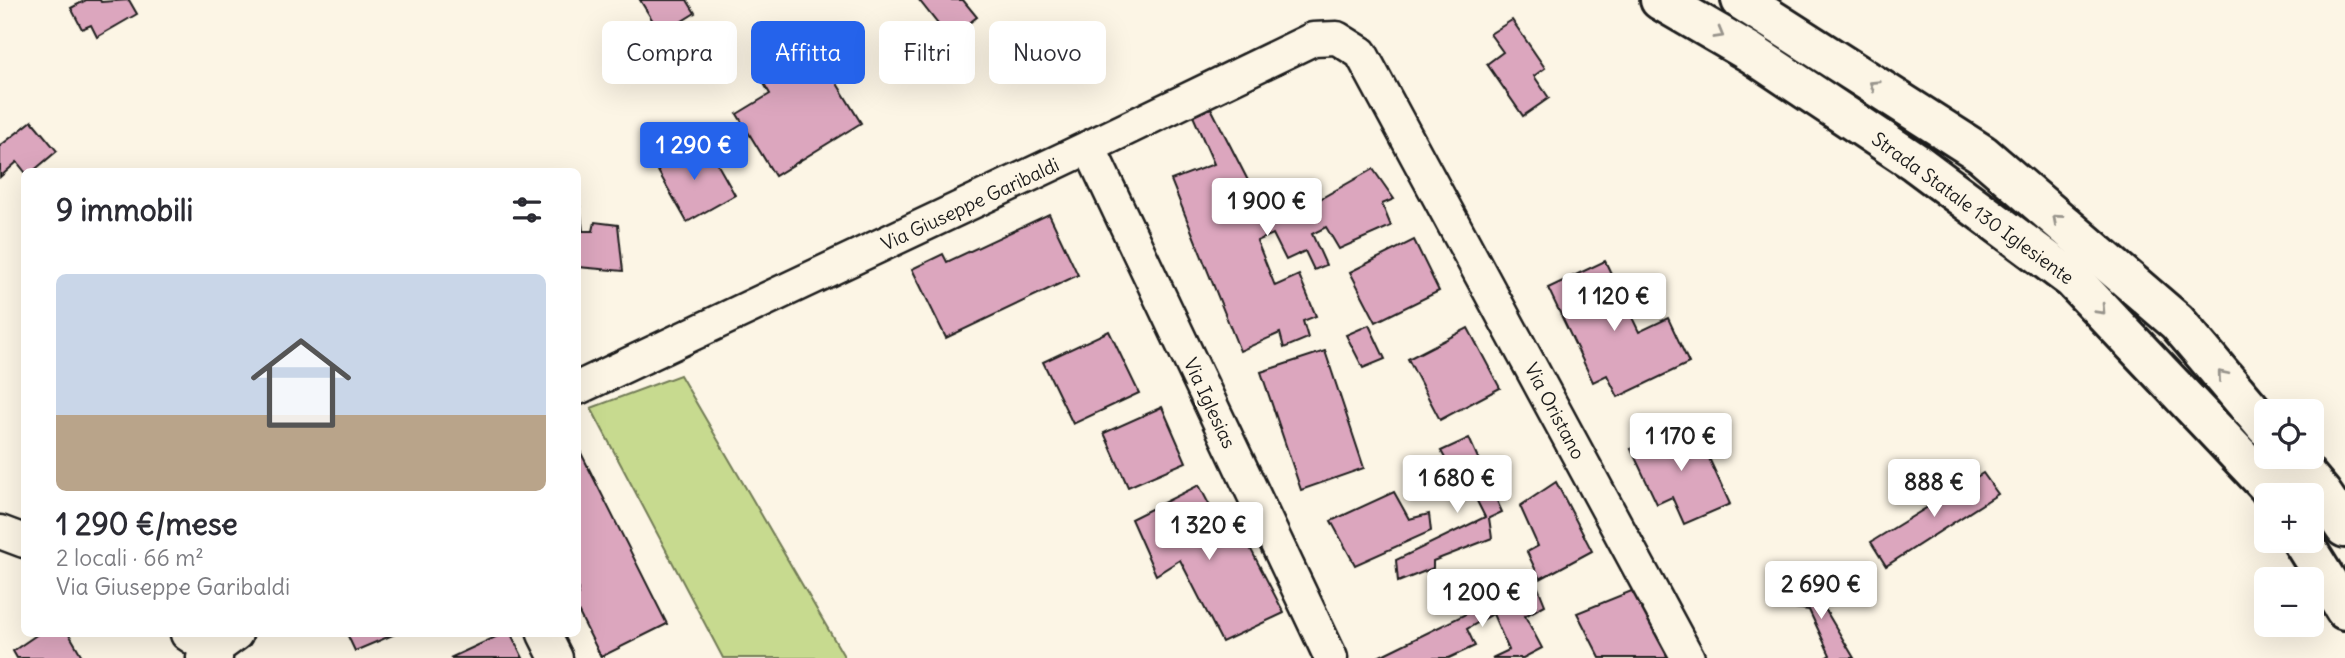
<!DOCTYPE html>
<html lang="it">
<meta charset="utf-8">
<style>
:root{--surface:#fff;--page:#f2f2f3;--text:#2b2b33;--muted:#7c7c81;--line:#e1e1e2;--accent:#2563eb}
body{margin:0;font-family:Delius,sans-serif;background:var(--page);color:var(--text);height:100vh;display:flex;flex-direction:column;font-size:26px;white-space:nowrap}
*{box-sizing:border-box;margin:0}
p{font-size:23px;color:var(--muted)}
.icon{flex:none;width:38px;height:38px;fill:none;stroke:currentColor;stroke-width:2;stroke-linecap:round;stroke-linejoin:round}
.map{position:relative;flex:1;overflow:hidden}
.details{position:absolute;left:21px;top:168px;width:560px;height:469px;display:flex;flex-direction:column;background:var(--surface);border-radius:10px;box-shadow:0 7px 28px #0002}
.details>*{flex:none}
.guide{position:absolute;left:602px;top:21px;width:665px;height:63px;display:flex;gap:14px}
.buttons{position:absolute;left:2254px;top:399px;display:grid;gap:14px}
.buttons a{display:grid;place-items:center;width:70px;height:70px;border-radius:10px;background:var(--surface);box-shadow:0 7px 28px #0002;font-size:35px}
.price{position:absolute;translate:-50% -60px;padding:0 16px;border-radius:7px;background:#fff;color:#222;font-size:23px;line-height:46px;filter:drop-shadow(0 2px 4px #0008)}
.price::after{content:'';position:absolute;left:50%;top:42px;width:21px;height:16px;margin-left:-10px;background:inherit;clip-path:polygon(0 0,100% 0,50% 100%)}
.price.current{background:var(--accent);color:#fff}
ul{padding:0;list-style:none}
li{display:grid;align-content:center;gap:14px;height:371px;padding:0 35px}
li+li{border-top:2px solid var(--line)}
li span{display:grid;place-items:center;height:217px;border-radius:10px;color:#555}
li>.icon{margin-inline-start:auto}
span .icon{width:126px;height:126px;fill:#fffc;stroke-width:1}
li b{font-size:30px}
h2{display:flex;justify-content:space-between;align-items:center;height:84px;padding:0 35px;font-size:30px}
.pill{padding:0 24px;border-radius:10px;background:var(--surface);box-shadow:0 7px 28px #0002;font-size:24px;line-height:63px}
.pill.current{background:var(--accent);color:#fff}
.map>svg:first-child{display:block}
.green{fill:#c7da8f;stroke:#727b56;stroke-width:2}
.building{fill:#dca6be;stroke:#1c1c1c;stroke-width:2}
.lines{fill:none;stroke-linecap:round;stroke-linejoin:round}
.street-casing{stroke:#1c1c1c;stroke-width:37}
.primary-casing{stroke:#1c1c1c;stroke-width:44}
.street{stroke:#fcf5e5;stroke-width:32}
.primary{stroke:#fcf5e5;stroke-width:38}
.oneway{stroke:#97938b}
.labels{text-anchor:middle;stroke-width:5;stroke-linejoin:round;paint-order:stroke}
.street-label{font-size:19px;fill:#1c1c1c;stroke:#fcf5e5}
</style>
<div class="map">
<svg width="2345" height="658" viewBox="0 0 2345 658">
<rect width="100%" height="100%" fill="#fcf5e5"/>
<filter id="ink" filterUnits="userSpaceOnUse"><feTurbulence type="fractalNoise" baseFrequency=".0143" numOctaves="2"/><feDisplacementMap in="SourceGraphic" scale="14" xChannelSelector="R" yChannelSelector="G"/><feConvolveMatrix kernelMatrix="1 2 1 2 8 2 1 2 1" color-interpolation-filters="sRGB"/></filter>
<g filter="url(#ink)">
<path class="green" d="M680,375L845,658H723L591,408Z"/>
<g class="building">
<path d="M86,0H100L101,2L129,0L137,14L97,37L91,25L82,29L71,8Z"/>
<path d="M640,0H687L695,13L661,34Z"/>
<path d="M919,0H963L977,17L949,38Z"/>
<path d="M1512,20L1545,68L1534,76L1549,98L1523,116L1487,64L1503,52L1490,34Z"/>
<path d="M816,49L861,123L775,176L737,114L770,94L763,82Z"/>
<path d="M1211,108L1261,206L1278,196L1288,217L1373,169L1394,199L1382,204L1391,226L1339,249L1326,227L1312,234L1326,265L1314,270L1305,251L1286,260L1273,234L1257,241L1275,286L1299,275L1316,316L1303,321L1308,338L1284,348L1280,333L1240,351L1171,180L1214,164L1193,116Z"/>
<path d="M32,121L57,151L32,172H25L17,162L0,177V146Z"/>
<path d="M683,148L689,160L709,149L735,195L687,222L654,164Z"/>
<path d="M578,187L583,231H593L595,222L618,225L623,271L578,267Z"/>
<path d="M1049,214L1078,275L946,338L912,269L943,254L947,262Z"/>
<path d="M1414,240L1439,291L1376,322L1350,272Z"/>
<path d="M1605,261L1639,332L1668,318L1689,363L1618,397L1607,375L1593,382L1548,288Z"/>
<path d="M1369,325L1385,359L1363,368L1346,335Z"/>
<path d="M1468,328L1500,388L1440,420L1408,359Z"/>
<path d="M1109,331L1139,393L1073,424L1043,362Z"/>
<path d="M1325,351L1364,468L1301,490L1261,372Z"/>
<path d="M1162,407L1186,462L1128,487L1104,433Z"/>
<path d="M1692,421L1730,504L1684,524L1672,497L1657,504L1631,449Z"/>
<path d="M1469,438L1502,512L1489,518L1492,538L1433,561V568L1398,582L1396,560L1485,517L1464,475L1456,478L1441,451Z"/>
<path d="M578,447L667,624L601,657L578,611Z"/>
<path d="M1983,473L1998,494L1886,566L1871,542Z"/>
<path d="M1556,482L1592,551L1540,579L1527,552L1538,546L1520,506Z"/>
<path d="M1199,485L1227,539L1244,536L1284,613L1222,642L1180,560L1156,575L1131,519Z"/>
<path d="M1394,492L1409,519L1429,514L1431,531L1355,565L1331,521Z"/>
<path d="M1535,580L1545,605L1525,616L1542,648L1523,658H1492L1509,650L1493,614L1467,629L1475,646L1449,658H1376Z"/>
<path d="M1809,582L1854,658H1825L1830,655L1809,610L1795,608L1789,593Z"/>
<path d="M1639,588L1673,658H1600L1577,613Z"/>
<path d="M38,634H69L83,658H17L13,651Z"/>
<path d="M347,634H395L355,651Z"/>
<path d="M502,634H511L523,658H450Z"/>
</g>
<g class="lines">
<g class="street-casing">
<g id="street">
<path d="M1089,147L1331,658"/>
<path d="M578,388L1089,147L1313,39L1337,38L1361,53L1688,658"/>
<path d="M0,532L24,541"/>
<path d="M187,634L213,651L216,658"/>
<path d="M544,634L556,658"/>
<path d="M203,658L236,634"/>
</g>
</g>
<g class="primary-casing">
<g id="primary">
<path d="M1660,0L1751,53L1915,162L2072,279L2268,486L2274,495"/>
<path d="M1741,0L1982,154L2177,322L2266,427"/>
<path d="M2291,457L2322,494L2345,528"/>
<path d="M2302,541L2345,610"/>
</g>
</g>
<use href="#street" class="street"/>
<use href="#primary" class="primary"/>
</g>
<defs><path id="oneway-chevron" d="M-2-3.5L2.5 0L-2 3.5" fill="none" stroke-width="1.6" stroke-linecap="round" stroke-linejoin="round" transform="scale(1.75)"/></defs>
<g class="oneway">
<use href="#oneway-chevron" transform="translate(1719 34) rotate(30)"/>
<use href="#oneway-chevron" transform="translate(1874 85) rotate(-147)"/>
<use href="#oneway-chevron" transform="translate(2057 219) rotate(-139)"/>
<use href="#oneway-chevron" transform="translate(2101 310) rotate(47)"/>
<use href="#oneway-chevron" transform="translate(2222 375) rotate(-130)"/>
</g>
</g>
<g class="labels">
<g class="street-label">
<text transform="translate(970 204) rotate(-25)" y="7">Via Giuseppe Garibaldi</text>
<text transform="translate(1973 208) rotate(36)" y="7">Strada Statale 130 Iglesiente</text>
<text transform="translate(1210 403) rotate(65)" y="7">Via Iglesias</text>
<text transform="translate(1555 411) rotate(62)" y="7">Via Oristano</text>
</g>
</g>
</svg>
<div class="buttons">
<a><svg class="icon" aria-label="locate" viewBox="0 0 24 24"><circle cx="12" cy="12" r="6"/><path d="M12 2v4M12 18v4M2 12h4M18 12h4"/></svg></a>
<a>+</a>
<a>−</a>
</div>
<b class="price current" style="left:694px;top:182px">1 290 €</b>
<b class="price" style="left:1267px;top:238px">1 900 €</b>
<b class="price" style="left:1614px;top:333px">1 120 €</b>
<b class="price" style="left:1681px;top:473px">1 170 €</b>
<b class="price" style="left:1457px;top:515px">1 680 €</b>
<b class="price" style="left:1934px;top:519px">888 €</b>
<b class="price" style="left:1209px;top:562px">1 320 €</b>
<b class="price" style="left:1821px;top:621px">2 690 €</b>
<b class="price" style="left:1482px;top:629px">1 200 €</b>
<div class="guide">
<a class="pill">Compra</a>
<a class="pill current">Affitta</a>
<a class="pill">Filtri</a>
<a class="pill">Nuovo</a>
</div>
<section class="details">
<h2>9 immobili<svg class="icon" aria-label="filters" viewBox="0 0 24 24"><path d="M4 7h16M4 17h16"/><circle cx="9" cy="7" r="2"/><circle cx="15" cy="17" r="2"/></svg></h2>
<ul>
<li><span style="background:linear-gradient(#c9d6e8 65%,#b9a48a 0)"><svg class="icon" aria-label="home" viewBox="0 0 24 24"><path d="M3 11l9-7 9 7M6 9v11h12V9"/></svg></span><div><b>1 290 €/mese</b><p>2 locali · 66 m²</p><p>Via Giuseppe Garibaldi</p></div></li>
</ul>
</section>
</div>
